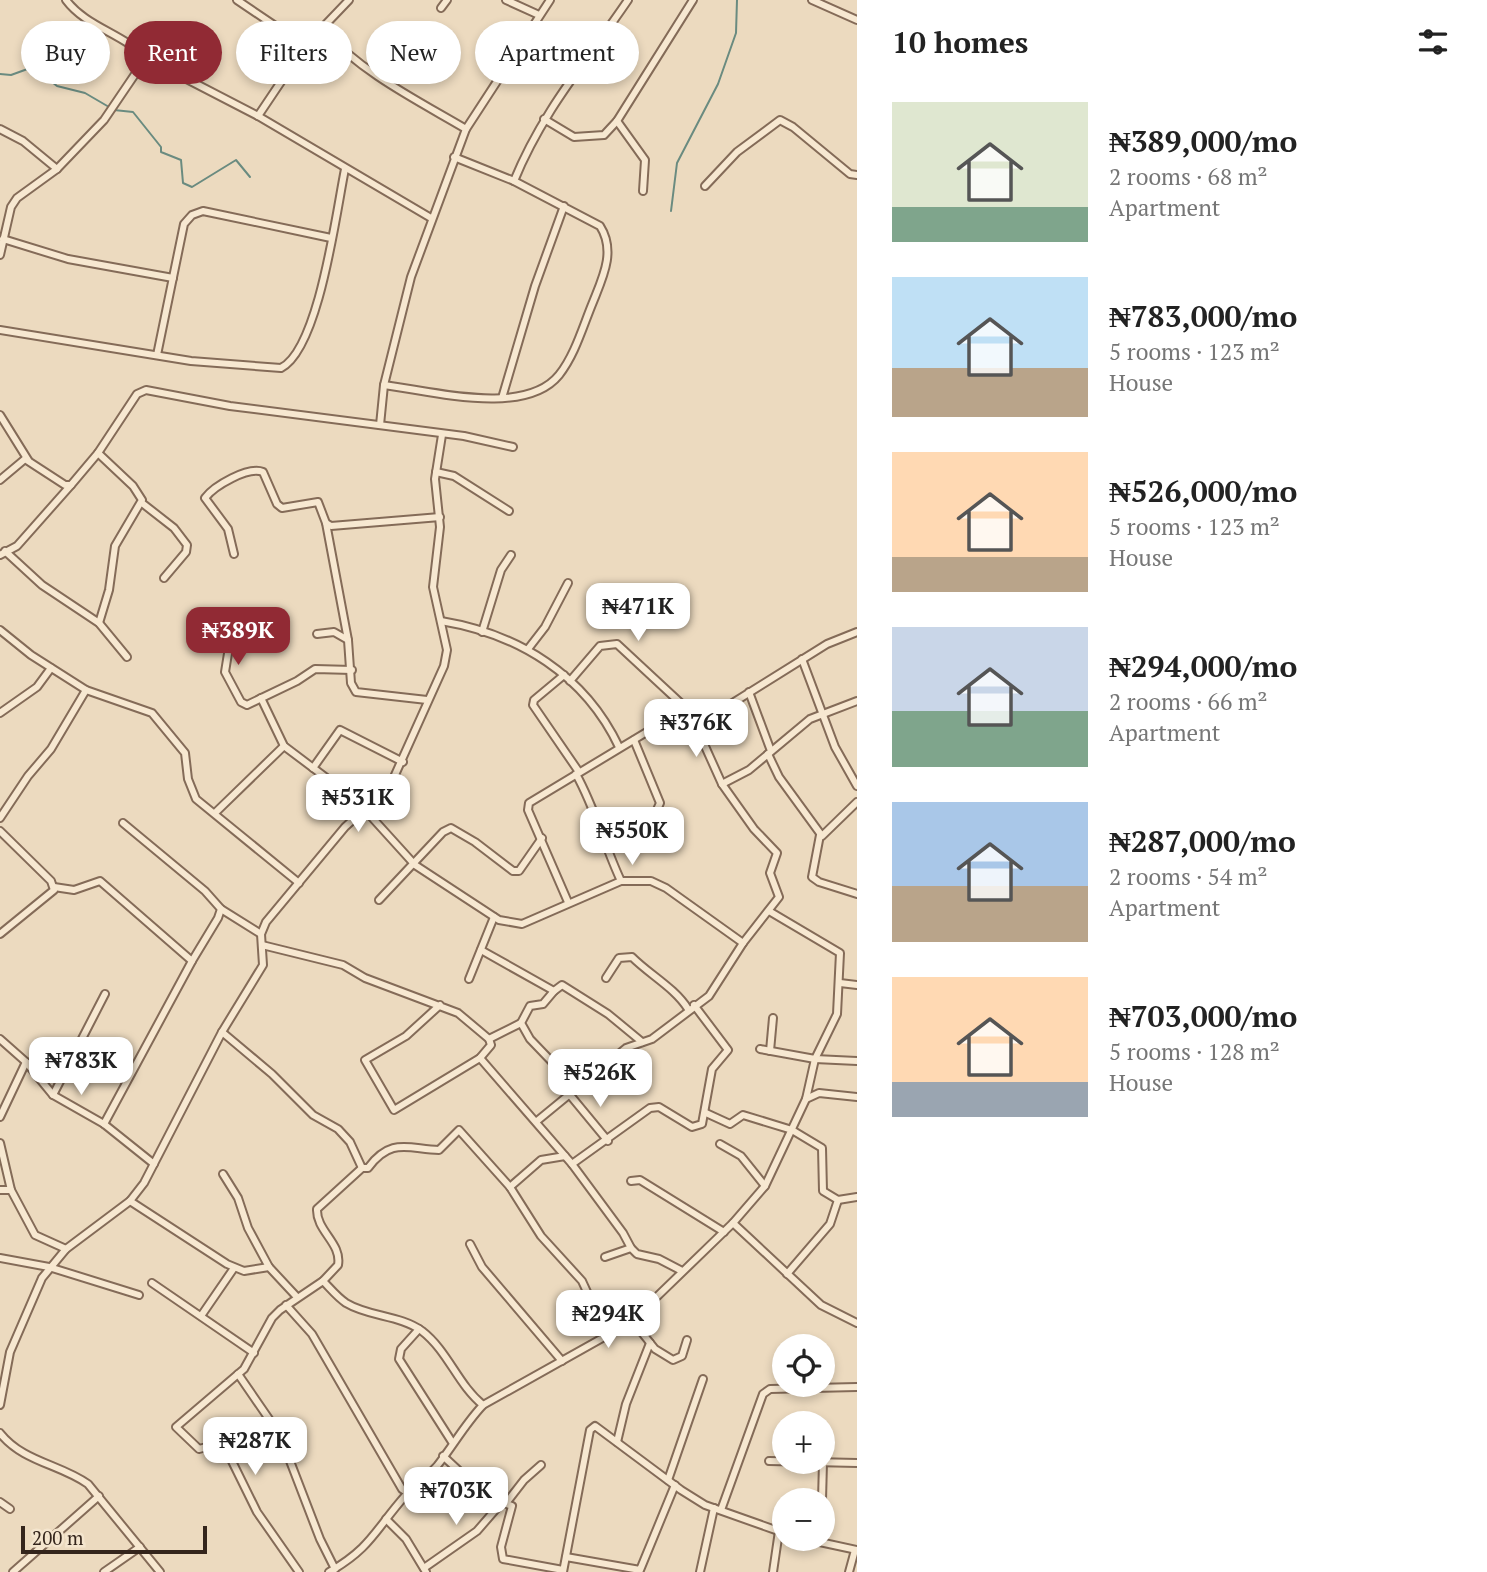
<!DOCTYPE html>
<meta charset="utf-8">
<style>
:root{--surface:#fff;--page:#f2f2f2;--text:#222;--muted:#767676;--accent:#912a34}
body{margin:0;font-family:"PT Serif",serif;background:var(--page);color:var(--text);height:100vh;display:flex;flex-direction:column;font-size:26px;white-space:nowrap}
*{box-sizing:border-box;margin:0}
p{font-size:23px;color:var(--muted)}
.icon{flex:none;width:38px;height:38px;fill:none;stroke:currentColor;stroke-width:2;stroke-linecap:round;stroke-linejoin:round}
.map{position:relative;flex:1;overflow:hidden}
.drawer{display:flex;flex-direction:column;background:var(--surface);width:630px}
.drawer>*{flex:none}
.banner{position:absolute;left:21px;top:21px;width:665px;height:63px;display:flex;gap:14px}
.tools{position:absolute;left:772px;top:1334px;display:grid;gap:14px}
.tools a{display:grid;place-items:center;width:63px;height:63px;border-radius:50%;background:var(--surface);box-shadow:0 4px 10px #0003;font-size:35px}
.scale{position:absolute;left:21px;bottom:18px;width:186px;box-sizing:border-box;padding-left:7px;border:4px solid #34251c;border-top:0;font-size:19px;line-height:24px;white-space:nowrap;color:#34251c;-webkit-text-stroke:5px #f4e5ce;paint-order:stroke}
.price{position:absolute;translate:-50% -60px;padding:0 16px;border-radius:14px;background:#fff;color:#222;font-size:23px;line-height:46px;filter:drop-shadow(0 2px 4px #0008)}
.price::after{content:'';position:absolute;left:50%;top:42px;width:21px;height:16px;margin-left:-10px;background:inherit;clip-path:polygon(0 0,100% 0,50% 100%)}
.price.selected{background:var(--accent);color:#fff}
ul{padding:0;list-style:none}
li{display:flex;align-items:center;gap:21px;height:175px;padding:0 35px}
li span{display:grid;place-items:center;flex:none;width:196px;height:140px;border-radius:0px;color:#555}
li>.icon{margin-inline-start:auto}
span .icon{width:84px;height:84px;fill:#fffc;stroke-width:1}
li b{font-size:30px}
h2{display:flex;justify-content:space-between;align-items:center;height:84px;padding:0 35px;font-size:30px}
.chip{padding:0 24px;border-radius:32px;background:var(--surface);box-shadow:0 4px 10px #0003;font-size:24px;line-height:63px}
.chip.selected{background:var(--accent);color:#fff}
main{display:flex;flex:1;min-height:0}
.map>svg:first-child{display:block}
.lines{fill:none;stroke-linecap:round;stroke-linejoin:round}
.stream{stroke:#6a8b80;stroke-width:2}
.minor-casing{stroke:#846b58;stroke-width:10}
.minor{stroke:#f7e8d1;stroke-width:6}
</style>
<main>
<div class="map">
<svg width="857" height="1572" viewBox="0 0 857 1572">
<rect width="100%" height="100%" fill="#ecdabf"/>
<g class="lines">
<g class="stream">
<path d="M0,74L11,75L33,67L57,86L85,93L109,107"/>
<path d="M114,110L133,112L161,147V152L181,160L183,183L192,187L236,160L250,177"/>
<path d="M671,211L677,163L718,84L736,33L737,0"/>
</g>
<g class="minor-casing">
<g id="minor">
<path d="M66,0C86,27 124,34 146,58L258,116L431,218"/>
<path d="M237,0L305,46"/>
<path d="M506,0L539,15"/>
<path d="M812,0L857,20"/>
<path d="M441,8L447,0"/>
<path d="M322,29C362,73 415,99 466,129"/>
<path d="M258,116L305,46L349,0"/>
<path d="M544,119L574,137L604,135L617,121L693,0"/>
<path d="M617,121L645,160L643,191"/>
<path d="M0,129L23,141L57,169"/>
<path d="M514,181C543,110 586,62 628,0"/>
<path d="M705,186L737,152L780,120L793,127L850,174L857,175"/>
<path d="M3,239L68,259L173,278"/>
<path d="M0,255L11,207L17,198L57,169L104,120L146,58"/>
<path d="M0,330L191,361L281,368C319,349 336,213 345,169"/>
<path d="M157,355L184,224L192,215L203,211L331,238"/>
<path d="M384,385C432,391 525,417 559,375C575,355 583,326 593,302C603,277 616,251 600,226L514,181L454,157"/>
<path d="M502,398L535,286L564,206"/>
<path d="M0,415L28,460"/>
<path d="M380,425L384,385L411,277L466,129L550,0"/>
<path d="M98,453L133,486L142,500L115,546L109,590L99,623"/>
<path d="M436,472L454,476L509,511"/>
<path d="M0,480L25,459L65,485H71L98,453L137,394L146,390L230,406L464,436L513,447"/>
<path d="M142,503L174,528L187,545L186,552L164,578"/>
<path d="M326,523L348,640"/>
<path d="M5,551L42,585L99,623L127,657"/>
<path d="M234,554L228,529L205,498C214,486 248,466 263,472L277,504L282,508L318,502L326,523L331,526L440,517"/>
<path d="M0,555L17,546L71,485"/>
<path d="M441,621C519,634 585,675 619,747"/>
<path d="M0,630L31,655L86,690L152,713L185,753L188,779L196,799L299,883"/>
<path d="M482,632L501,570L511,555"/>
<path d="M250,634L230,641L225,672L241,702L247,705L297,681L315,669L352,670"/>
<path d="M317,634L334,632L348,640L351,683L356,692L427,700"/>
<path d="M528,649L545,627L568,583"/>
<path d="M802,659L835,747L857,786"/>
<path d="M564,675L534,700L533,705L579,772"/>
<path d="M570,681L600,646L617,644L701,722"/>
<path d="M749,692L771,751"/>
<path d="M261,698L284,746L357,801L415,865L499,920L522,924L621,881H651L666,888L743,943"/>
<path d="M0,713L37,687L51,668"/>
<path d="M634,740L660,803L651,823"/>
<path d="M768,754L779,777L822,836L857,802"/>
<path d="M313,768L340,730L403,762"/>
<path d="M576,774C596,810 604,845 621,881"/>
<path d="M722,784L749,770L810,719L857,701"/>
<path d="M216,812L284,746"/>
<path d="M0,818L28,776L51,749L86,690"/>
<path d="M123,823L205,891L221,909L218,918L192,961"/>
<path d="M0,831L51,881L54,890L0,934"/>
<path d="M820,835L812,877L819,882L857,894"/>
<path d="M54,887L74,890L100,881L192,961L104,1124"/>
<path d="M379,900L443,832L451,828L475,842L513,871H519L542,838"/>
<path d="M568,902L528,810L529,803L650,730L695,724L707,719L827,644L857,632"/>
<path d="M221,909L261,934"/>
<path d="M769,911L840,953L837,1014L815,1059L806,1099"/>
<path d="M262,945L343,965L365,978L458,1013L489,1039L491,1045L480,1058L394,1110L365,1060L406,1036L440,1005"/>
<path d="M481,950L554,991L543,1004L530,1006L521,1023L530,1039L577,1088"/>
<path d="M606,978L619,958L632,957C650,975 675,988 688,1009"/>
<path d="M469,979L494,917"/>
<path d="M840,983L857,985"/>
<path d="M554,991L562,985L608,1014L642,1042"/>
<path d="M222,1032L272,1074L313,1115L338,1129L350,1142L362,1168"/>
<path d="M0,1039L26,1062L53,1095L104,1124L154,1164"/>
<path d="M489,1039L521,1023"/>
<path d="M760,1049L815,1059L857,1061"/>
<path d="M770,1051L773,1018"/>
<path d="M480,1058L572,1164L623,1233L631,1248L637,1254L659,1259L682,1271"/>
<path d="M53,1095L105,994"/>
<path d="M570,1095L608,1141"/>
<path d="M706,1113L730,1124L743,1115L792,1130L822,1148L823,1191L838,1200L857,1197"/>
<path d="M0,1117L26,1062"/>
<path d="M537,1121L626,1048L652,1039L709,996L743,943L779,897L770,873L777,853L754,829L722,784L695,724"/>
<path d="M0,1143L11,1190"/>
<path d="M720,1144L741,1156L765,1186"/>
<path d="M572,1164L650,1108L659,1107L692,1127L702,1124L712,1069L728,1050L694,1005"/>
<path d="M223,1174L238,1198L248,1228L269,1267"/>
<path d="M631,1181L640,1180L724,1232"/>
<path d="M510,1187L541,1160L565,1156"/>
<path d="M0,1190H11L35,1235L66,1249"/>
<path d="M130,1201L227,1264L244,1271L269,1267L296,1296"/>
<path d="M733,1223L821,1305L857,1323"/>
<path d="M470,1244L482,1267L562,1361"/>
<path d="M605,1257L631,1248"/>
<path d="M0,1258L49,1267L139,1295"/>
<path d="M787,1274L830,1224L838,1200"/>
<path d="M323,1281C330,1288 337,1297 346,1303C369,1317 400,1315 422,1331C448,1351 458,1385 483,1405"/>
<path d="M152,1283L254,1353"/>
<path d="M286,1305L312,1334L402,1489L408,1493"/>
<path d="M201,1316L234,1268"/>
<path d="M631,1319L655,1349L673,1360L682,1356L687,1340"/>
<path d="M419,1329L401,1349L399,1359L452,1442"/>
<path d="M238,1374L280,1435L320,1539L335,1569"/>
<path d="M0,1405L10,1352L42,1278L66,1249L130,1201L144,1183L222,1032L263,965L261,934L266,922L345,827L390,786L444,666L447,650L433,587L440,527L435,479L442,435"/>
<path d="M0,1433C23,1462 60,1464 88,1484L160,1572"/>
<path d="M617,1442L626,1404L650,1343"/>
<path d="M443,1456L486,1496L512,1506L501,1547L503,1559L563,1570"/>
<path d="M769,1461L857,1463"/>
<path d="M668,1480L703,1379"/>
<path d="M822,1500L823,1462"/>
<path d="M0,1502L10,1509"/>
<path d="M507,1502L524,1480L541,1465"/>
<path d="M721,1510L763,1394L770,1389L857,1387"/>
<path d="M386,1519L406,1539L426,1572"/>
<path d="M801,1538L857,1550"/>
<path d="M566,1557L640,1570L675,1485"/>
<path d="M424,1568L477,1531L503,1501"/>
<path d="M13,1572L99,1496"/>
<path d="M104,1572L140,1547"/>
<path d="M299,1572L257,1512L225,1447L218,1444L199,1449L176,1427L244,1369L272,1318L280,1310L323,1281L338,1265C342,1243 316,1231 317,1209L362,1168H368C391,1137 408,1149 439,1150L459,1130L510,1187L541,1236L582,1281L600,1320L615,1331"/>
<path d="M329,1572C371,1548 375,1530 405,1496C415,1485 427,1477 437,1466C453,1446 465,1424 483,1405L615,1331L639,1314L733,1223L765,1186L806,1099L819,1093L857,1097"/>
<path d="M563,1572L590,1430L595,1426L681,1490L705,1505L784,1533"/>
<path d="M700,1572L714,1508"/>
<path d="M773,1572L779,1531"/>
<path d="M849,1572L855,1550"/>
</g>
</g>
<use href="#minor" class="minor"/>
</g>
</svg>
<div class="tools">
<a><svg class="icon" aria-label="locate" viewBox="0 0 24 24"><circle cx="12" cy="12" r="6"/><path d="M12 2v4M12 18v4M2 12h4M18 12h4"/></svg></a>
<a>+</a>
<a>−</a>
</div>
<div class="scale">200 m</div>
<b class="price" style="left:638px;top:643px">₦471K</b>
<b class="price selected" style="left:238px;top:667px">₦389K</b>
<b class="price" style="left:696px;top:759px">₦376K</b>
<b class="price" style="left:358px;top:834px">₦531K</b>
<b class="price" style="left:632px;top:867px">₦550K</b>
<b class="price" style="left:81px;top:1097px">₦783K</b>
<b class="price" style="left:600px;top:1109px">₦526K</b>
<b class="price" style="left:608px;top:1350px">₦294K</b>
<b class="price" style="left:255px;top:1477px">₦287K</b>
<b class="price" style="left:456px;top:1527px">₦703K</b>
<div class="banner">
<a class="chip">Buy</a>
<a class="chip selected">Rent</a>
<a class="chip">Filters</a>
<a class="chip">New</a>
<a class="chip">Apartment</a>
</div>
</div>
<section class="drawer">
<h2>10 homes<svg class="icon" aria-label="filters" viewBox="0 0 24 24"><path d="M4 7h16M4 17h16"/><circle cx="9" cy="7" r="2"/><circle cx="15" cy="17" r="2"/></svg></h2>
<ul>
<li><span style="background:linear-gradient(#dfe7d0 75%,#7fa58c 0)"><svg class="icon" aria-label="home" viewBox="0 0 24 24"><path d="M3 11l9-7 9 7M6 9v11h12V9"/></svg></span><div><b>₦389,000/mo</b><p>2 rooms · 68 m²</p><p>Apartment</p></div></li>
<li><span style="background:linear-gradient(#bfe0f5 65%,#b9a48a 0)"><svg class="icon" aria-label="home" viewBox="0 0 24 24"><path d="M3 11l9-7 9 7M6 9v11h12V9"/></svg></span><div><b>₦783,000/mo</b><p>5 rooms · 123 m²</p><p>House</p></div></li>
<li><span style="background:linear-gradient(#ffd9b3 75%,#b9a48a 0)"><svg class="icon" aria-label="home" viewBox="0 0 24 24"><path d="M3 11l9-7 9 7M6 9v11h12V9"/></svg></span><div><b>₦526,000/mo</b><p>5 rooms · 123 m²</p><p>House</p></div></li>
<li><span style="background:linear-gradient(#c9d6e8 60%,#7fa58c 0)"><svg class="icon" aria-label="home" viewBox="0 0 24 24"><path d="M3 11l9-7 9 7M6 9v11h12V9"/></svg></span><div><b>₦294,000/mo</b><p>2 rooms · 66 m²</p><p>Apartment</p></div></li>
<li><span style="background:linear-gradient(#a9c7e8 60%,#b9a48a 0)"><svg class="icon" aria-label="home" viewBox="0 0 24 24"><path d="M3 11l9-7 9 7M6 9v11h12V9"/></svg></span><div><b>₦287,000/mo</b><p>2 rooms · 54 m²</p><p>Apartment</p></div></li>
<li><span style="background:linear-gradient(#ffd9b3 75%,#9aa5b1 0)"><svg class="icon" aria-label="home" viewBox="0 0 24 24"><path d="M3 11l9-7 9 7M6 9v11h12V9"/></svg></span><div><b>₦703,000/mo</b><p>5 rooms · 128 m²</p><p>House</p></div></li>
</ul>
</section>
</main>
